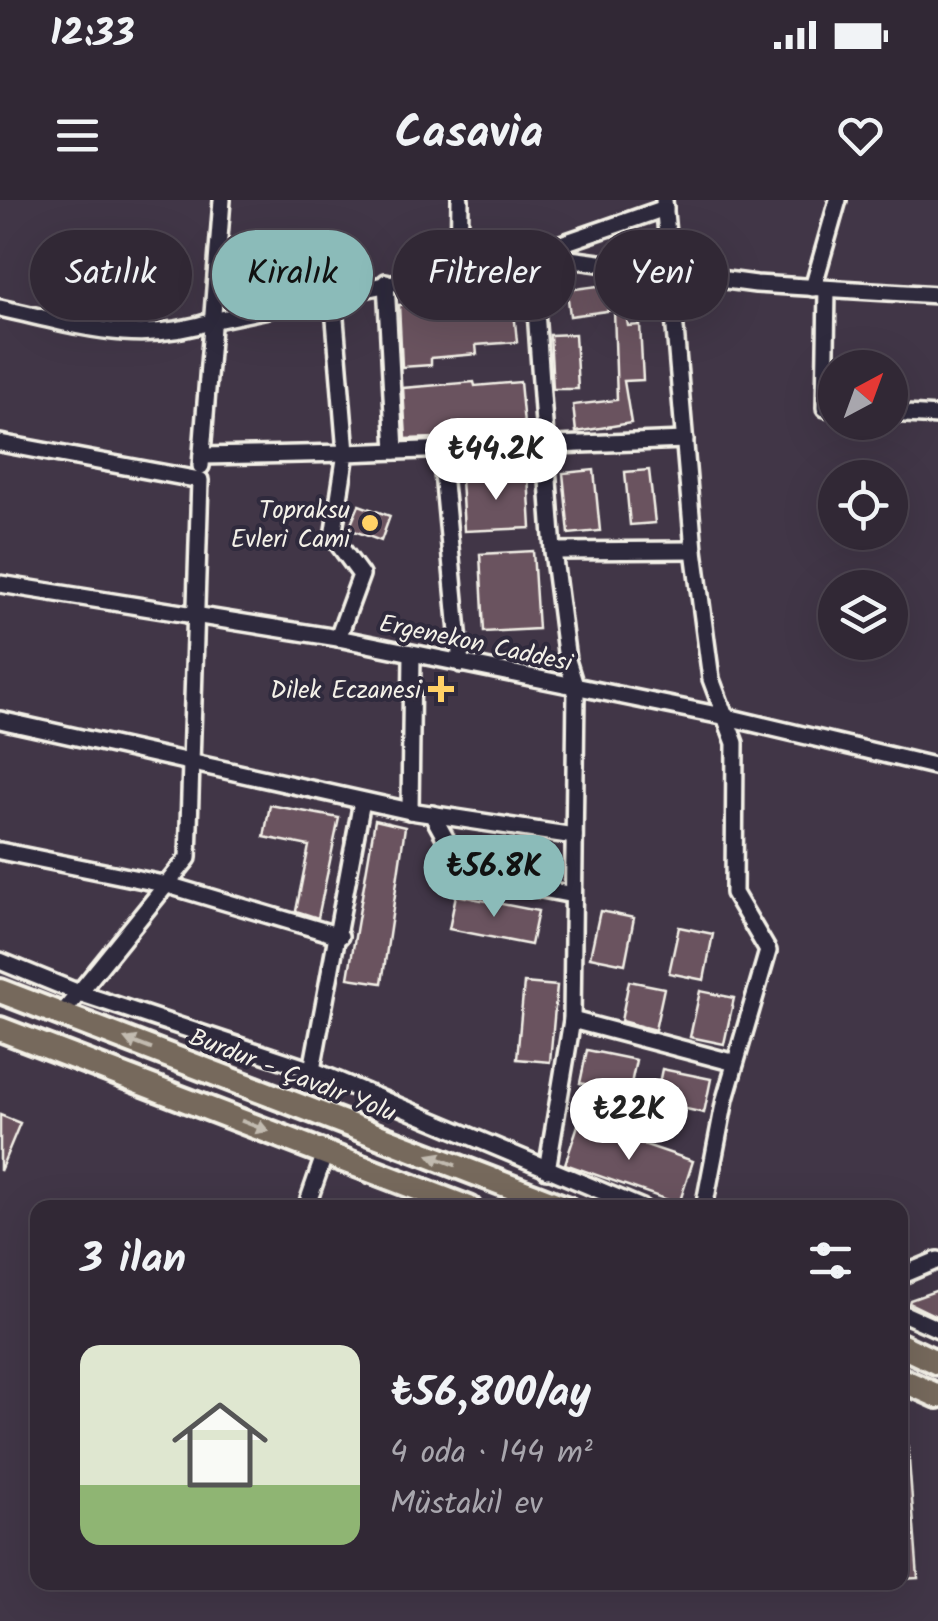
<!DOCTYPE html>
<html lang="tr">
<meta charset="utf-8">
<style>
:root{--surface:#312835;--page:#3d3441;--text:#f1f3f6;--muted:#a8a6ad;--line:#4c4450;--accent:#8bbbb9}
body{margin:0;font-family:Kalam,sans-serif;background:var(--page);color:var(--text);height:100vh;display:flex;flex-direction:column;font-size:38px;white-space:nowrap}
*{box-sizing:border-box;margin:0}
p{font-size:32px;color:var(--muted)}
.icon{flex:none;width:55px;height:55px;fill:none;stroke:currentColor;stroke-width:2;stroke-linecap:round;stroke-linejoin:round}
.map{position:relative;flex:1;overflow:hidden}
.sheet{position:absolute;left:30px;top:1000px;width:878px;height:390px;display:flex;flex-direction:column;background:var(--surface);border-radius:20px;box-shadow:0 10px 40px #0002,0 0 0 2px var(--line)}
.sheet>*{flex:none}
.hud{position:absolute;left:30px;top:30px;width:880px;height:90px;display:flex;gap:20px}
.needle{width:65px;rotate:41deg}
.buttons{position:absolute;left:818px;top:150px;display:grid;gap:20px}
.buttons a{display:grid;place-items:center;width:90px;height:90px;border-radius:50%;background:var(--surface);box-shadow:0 10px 40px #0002,0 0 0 2px var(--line);font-size:50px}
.price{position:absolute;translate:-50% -85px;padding:0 22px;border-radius:35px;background:#fff;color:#222;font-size:32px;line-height:65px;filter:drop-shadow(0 2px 5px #0008)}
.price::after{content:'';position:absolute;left:50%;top:60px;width:30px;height:22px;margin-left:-15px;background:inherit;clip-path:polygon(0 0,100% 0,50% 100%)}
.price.selected{background:var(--accent);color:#111}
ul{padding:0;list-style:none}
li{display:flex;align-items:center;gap:30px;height:250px;padding:0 50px}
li+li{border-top:2px solid var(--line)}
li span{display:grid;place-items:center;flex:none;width:280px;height:200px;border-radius:20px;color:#555}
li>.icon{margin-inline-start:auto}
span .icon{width:120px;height:120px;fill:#fffc;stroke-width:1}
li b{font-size:42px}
h2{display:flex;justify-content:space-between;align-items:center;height:120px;padding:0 50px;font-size:42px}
.chip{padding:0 35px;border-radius:45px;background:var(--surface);box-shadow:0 10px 40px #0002,0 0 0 2px var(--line);font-size:35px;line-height:90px}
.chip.selected{background:var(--accent);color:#111}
.status{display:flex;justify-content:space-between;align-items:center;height:70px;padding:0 50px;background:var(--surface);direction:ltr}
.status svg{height:28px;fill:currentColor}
header{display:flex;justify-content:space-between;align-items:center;height:130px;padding:0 50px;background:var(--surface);font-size:45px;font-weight:700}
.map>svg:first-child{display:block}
.building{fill:#6b535f;stroke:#f4f1e8;stroke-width:2.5}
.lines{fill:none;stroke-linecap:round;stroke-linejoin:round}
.minor-casing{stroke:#f4f1e8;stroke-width:22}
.highway-casing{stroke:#f4f1e8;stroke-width:30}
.minor{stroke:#2f2a3d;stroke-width:15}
.highway{stroke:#76695c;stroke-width:22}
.oneway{fill:#c2bbb0}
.poi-dot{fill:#ffd166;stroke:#2f2a3d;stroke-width:4}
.labels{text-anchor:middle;stroke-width:8;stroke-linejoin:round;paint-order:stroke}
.poi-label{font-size:25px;fill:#f4f1e8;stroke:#2f2a3d;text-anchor:end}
.street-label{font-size:25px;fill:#f4f1e8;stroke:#2f2a3d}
</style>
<div class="status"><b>12:33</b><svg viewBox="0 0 49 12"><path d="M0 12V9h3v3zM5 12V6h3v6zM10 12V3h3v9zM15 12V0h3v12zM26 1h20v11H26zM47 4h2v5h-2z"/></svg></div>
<header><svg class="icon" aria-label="menu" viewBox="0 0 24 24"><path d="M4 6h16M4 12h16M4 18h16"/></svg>Casavia<svg class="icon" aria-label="heart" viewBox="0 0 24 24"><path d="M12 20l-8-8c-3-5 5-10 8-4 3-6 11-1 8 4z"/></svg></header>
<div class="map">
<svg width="938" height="1421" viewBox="0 0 938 1421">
<rect width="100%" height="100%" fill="#413647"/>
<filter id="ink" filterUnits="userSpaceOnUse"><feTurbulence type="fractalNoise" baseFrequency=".01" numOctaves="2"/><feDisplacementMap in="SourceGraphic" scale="20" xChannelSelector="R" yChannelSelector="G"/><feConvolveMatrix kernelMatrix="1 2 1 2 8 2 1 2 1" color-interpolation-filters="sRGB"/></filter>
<g filter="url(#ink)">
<g class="building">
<path d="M620,79L628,126L640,125L643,180L624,181L631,223L576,232L573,205L617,200L614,110L570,116L567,90L614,84V80Z"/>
<path d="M511,80L517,142L476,145L477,154L431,158V165L402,167L399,105L440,102L439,95L480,91V83Z"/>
<path d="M575,134L578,189H553L550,135Z"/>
<path d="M474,182L475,186L520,182L525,235L406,239L403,188Z"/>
<path d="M594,270L600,331L569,334L563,273Z"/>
<path d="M649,270L655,323L630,325L625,272Z"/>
<path d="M528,275L531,328L464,331L461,279Z"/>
<path d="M359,305L390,316L381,341L349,329Z"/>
<path d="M533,351L538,429L484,432L480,354Z"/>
<path d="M270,605L339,618L318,718L296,711L309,646L264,637Z"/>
<path d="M375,620L405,627L382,783L348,778Z"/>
<path d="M456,695L538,711L531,745L449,729Z"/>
<path d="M600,711L634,718L625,764L590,757Z"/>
<path d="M679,727L713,734L704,780L669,773Z"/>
<path d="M629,781L664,788L655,830L621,821Z"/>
<path d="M524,783L557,786L550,862L517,859Z"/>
<path d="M700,791L734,798L724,844L690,837Z"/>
<path d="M587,850L636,860L629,894L580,883Z"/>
<path d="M662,869L711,879L704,913L655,902Z"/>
<path d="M0,915L20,923L0,971Z"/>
<path d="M579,922L693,961L679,1004L565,964Z"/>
<path d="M938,1090V1117L909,1103L910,1100Z"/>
<path d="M908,1247L918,1378L900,1379V1248Z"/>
</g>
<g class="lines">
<g class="minor-casing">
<g id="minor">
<path d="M664,0L694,350L711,479L735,543L734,693L768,751L725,899L704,1008"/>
<path d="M459,68L460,0"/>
<path d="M386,82L395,251"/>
<path d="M813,88L838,0"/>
<path d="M827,89L825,208L835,209"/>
<path d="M0,108C78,125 138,147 216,120L532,54L756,84L938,95"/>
<path d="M890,213L938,216"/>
<path d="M0,243L200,280L188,658L61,815"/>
<path d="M441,251L461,464"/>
<path d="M202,256L346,253L333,95"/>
<path d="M201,266L222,0"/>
<path d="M553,351L694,350"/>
<path d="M0,384L338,438L727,517L938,567"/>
<path d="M338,438L361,375L333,337L346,253L685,240"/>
<path d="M0,520L410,611L574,636"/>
<path d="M410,611L412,454"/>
<path d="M432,614L465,674L573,695"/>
<path d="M0,651L168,685L340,736"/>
<path d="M0,761L79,793L312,870L642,1008"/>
<path d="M572,820L735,863"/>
<path d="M312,870L362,601"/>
<path d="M547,970L572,820L576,489L567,460L553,351L532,54L665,8"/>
<path d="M306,1008L325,953"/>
<path d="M900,1076L938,1060"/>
<path d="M900,1112L938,1129"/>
</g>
</g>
<g class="highway-casing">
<g id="highway">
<path d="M0,791L566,1008"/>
<path d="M0,829L469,1008"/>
<path d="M900,1145L938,1163"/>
<path d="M900,1179L938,1196"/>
</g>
</g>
<use href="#minor" class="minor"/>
<use href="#highway" class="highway"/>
</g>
<defs><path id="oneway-solid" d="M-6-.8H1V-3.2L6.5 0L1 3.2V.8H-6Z" transform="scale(2.5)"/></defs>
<g class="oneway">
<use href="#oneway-solid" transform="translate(138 844) rotate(-159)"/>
<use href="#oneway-solid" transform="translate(255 926) rotate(21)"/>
<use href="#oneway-solid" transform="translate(442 960) rotate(-159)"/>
</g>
</g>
<g class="poi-dot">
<circle cx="370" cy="323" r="10"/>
<path d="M436 474h10v10h10v10h-10v10h-10v-10h-10v-10h10z"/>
</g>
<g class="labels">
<g class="poi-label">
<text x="350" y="318">Topraksu<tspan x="350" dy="29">Evleri Cami</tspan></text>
<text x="421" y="498">Dilek Eczanesi</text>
</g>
<g class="street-label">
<text transform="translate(476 442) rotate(12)" y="9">Ergenekon Caddesi</text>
<text transform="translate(293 874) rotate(21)" y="9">Burdur - Çavdır Yolu</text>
</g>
</g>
</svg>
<div class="buttons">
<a><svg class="needle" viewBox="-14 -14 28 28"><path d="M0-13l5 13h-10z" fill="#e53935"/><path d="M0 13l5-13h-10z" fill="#a8a6ad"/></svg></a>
<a><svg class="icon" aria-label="locate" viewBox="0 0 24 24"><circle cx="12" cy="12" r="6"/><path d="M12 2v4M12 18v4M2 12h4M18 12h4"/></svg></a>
<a><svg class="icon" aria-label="layers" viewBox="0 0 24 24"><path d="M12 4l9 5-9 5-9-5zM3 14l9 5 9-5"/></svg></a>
</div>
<b class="price" style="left:496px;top:303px">₺44.2K</b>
<b class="price selected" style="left:494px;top:720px">₺56.8K</b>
<b class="price" style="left:629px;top:963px">₺22K</b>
<div class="hud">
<a class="chip">Satılık</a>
<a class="chip selected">Kiralık</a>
<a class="chip">Filtreler</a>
<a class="chip">Yeni</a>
</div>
<section class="sheet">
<h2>3 ilan<svg class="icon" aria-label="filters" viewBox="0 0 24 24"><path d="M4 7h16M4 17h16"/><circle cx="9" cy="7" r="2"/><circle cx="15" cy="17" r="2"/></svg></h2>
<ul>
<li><span style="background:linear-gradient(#dfe7d0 70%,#8fb573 0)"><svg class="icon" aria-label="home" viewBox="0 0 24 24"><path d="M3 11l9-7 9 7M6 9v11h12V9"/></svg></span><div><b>₺56,800/ay</b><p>4 oda · 144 m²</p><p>Müstakil ev</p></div></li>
</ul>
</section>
</div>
